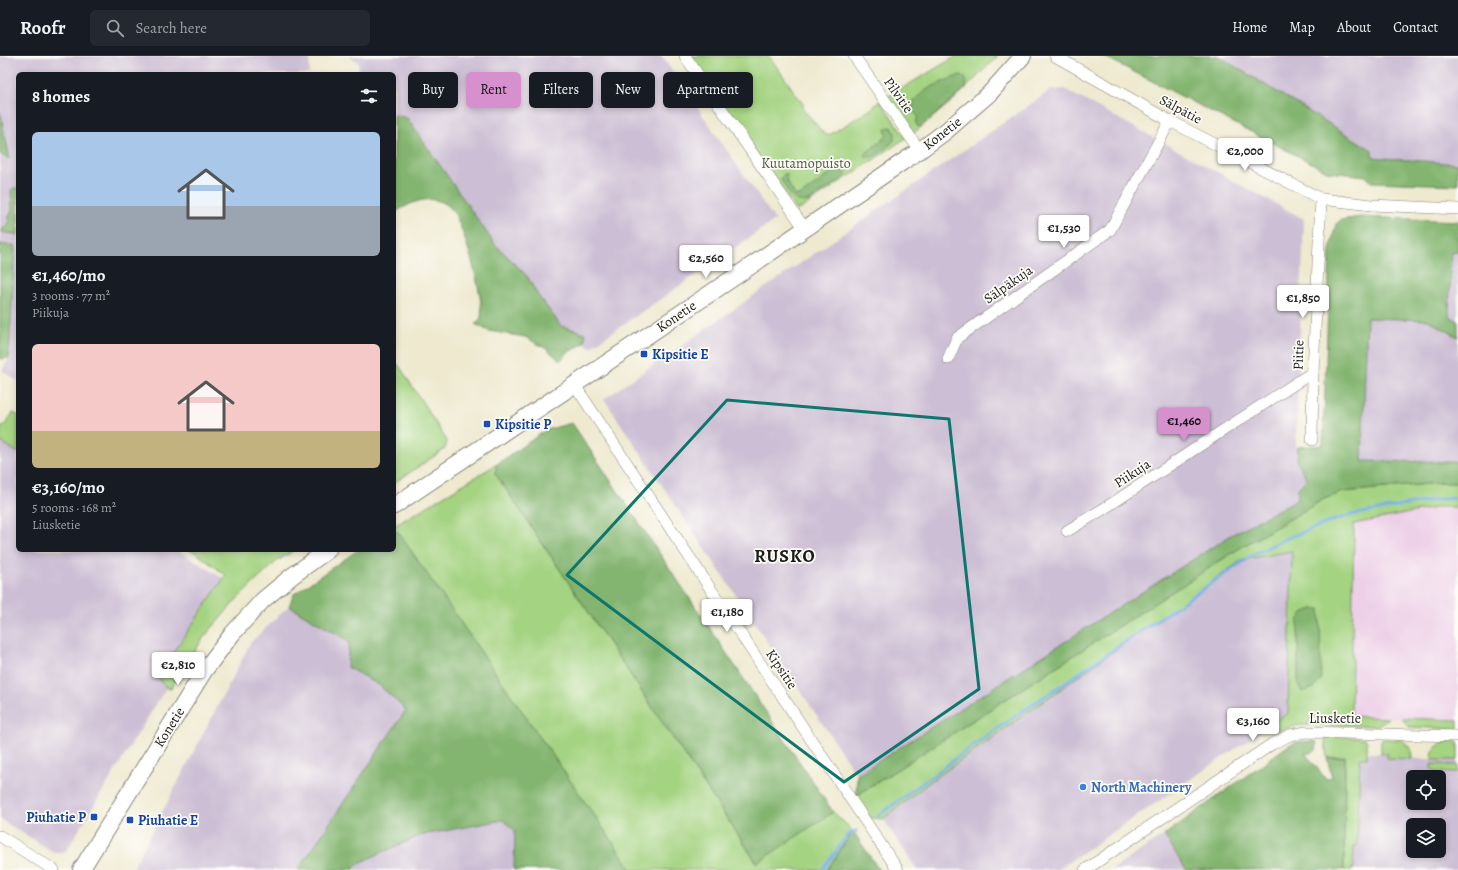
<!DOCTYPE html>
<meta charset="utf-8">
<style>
:root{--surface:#171b24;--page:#242831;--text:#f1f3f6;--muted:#9ea1a6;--line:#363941;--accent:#d690ce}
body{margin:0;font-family:Alegreya,serif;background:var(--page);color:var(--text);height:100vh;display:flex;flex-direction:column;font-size:15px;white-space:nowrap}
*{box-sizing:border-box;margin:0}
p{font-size:13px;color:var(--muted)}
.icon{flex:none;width:22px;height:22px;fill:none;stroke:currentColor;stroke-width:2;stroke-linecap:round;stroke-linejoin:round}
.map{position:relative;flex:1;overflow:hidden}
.side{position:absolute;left:16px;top:16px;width:380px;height:480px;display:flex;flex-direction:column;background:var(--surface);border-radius:6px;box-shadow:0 2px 6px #0003}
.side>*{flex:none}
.banner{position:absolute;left:408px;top:16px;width:380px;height:36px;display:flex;gap:8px}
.tools{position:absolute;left:1406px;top:714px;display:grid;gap:8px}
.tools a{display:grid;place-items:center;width:40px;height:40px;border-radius:6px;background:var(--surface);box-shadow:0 2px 6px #0003;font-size:20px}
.price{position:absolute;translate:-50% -34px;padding:0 9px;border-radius:4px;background:#fff;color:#222;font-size:13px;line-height:26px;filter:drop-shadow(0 1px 2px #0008)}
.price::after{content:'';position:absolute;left:50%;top:24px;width:12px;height:9px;margin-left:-6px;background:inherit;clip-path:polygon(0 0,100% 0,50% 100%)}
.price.active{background:var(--accent);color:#111}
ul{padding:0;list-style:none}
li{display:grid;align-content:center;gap:8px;height:212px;padding:0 16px}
li span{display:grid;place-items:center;height:124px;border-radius:6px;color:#555}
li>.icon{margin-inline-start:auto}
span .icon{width:72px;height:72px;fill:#fffc;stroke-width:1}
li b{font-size:17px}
h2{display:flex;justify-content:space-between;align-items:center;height:48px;padding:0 16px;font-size:17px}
.chip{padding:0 14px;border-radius:6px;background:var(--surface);box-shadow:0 2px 6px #0003;font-size:14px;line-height:36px}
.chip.active{background:var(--accent);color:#111}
header{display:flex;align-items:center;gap:24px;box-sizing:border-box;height:56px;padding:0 20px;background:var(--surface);border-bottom:1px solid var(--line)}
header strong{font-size:19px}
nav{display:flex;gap:22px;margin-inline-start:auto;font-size:14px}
.search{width:280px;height:36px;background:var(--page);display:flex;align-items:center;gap:10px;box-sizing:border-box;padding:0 14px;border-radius:6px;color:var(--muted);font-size:15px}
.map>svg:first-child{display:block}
.built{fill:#edd0e8}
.industrial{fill:#ccbed4;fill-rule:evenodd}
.green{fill:#a4d381;stroke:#60784e}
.forest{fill:#83b56f;stroke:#506846}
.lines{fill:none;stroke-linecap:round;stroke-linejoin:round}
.stream{stroke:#77afe6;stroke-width:3}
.street-casing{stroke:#858276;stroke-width:12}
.secondary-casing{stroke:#858276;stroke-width:18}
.street{stroke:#fff;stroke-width:11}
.secondary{stroke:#fff;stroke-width:16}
.marked{fill:none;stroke:#0f766e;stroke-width:3;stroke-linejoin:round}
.transit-dot{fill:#1a4fb4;stroke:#fdfcf7;stroke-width:1.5}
.shop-dot{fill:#3f7fe0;stroke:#fdfcf7;stroke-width:1.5}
.labels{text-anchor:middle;stroke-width:3.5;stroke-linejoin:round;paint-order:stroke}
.street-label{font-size:14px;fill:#1c1c1c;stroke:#fdfcf7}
.park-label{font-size:14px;fill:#4c5c3f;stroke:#fdfcf7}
.transit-label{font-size:14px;font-weight:bold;fill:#164399;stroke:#fdfcf7;text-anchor:start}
.shop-label{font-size:14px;font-weight:bold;fill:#366cbe;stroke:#fdfcf7;text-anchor:start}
.district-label{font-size:18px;font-weight:bold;letter-spacing:1px;fill:#1c1c1c;stroke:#fdfcf7}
</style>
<header>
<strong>Roofr</strong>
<div class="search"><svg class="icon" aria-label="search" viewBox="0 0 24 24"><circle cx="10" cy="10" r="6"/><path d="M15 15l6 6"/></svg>Search here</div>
<nav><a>Home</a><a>Map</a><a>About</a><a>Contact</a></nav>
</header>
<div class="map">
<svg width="1458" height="814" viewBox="0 0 1458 814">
<rect width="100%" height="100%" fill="#fdfcf7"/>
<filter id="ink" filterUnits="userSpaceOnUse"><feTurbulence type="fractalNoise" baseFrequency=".025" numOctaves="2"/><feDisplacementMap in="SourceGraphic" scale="8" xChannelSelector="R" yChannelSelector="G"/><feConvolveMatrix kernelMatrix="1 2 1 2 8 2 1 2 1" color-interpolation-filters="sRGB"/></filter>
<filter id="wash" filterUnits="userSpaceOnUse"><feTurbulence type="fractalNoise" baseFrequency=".012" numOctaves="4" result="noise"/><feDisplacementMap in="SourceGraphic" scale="16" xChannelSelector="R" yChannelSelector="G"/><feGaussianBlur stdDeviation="0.9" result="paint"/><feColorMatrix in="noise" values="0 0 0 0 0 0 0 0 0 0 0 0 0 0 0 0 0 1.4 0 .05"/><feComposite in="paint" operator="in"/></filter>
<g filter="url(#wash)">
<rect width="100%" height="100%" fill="#eee9cf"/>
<path class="built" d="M1440,451H1458V664L1351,661L1354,467Z"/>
<g class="industrial">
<path d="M0,0H310L309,18H18V325L2,315L9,302L15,190L0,188Z"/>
<path d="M349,0H662L775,164L591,291L584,287L586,277L561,270L537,238L527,220L494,187L408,62L394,59V18H358L359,7Z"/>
<path d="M1218,0H1458V129L1371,126L1372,94Z"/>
<path d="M1064,33L1304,163L1296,390L1298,391L1297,406L1307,423L1298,443L1233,478L857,719L604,343L1051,34Z"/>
<path d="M1451,196H1458V265L1449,261Z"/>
<path d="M1367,261L1458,266V406L1362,405Z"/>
<path d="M0,385L18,396V494H177L239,532L199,578L66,795L55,797L0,763Z"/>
<path d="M1293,495L1288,657L1057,814H917L883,763L927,728L1242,504Z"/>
<path d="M289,550L349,585L347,611L379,629L407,654L298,814H132L251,586Z"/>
<path d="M1367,697H1387L1388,702L1458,704V814H1353L1354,790H1357L1360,702H1367ZM1413,721H1439V747H1413ZM1413,769H1439V795H1413Z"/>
<path d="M503,764L515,775L514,814H350L365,804L422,779Z"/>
<path d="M1164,779L1186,814H1112Z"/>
</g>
<g class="green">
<path d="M689,0H769L803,48V53L824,78L827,79L831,78L873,52L877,47L880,45L906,82L800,153L796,154Z"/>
<path d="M957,0H998L957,41L915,76H912L887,41Z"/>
<path d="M394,304L400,311L447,385L445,393L394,427Z"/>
<path d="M13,357L18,359V397L0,385V372L4,370Z"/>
<path d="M497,408L495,417L756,806L833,756L853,775L827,814H632L398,476L394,475V470Z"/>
<path d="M1438,427H1458V451H1440L1354,468L1351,660L1388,662L1377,670L1300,669L1278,675L1272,667L1288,657L1292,495L1242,504L927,728L883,763L871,762L856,740L1240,492L1324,443L1343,436Z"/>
<path d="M189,494H294L276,506L237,543L204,581L170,633C162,630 159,624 160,616L226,519L196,497Z"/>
<path d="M1402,662L1458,664V673L1409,671Z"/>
<path d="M1326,680L1365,682L1367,686V702H1360L1357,790L1354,791L1353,814H1344L1345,700L1327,702L1325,687Z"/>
<path d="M1383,683L1402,684L1411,692L1412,703L1387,702V697H1381V686Z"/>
<path d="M1449,685H1458V704H1432C1432,692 1438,688 1449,685Z"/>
<path d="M1433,708L1458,709V717L1435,716L1431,711Z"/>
</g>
<g class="forest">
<path d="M1103,0H1218L1372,94V101L1458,108V129L1371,126L1366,120L1329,116Z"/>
<path d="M962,19C967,23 967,27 966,32L921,71L917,70L916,67L918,60L912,54C912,35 943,26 958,20Z"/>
<path d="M0,56L10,103L0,98Z"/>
<path d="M394,59L407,62L494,187L527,220L537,238L561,270L586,277L584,287L567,297L560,305L547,293L525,281L489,275L475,268C477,267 479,266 480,264C487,250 466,182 459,167C456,159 450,149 442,146C425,139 408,148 394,157Z"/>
<path d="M891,71L895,77L894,85C886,91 873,106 864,99L887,79L885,74L887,72Z"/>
<path d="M840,113H844L846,116V120L809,145C792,149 788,135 781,123L784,118H786L787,119L786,124L795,139L800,140L835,114Z"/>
<path d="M13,132H18V179L1,176L4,171L9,168V161L12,154L11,134Z"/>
<path d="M1360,161L1458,165V196L1451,197L1449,260L1458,265V281L1428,264L1367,262L1362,405L1458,406V427H1438L1343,436L1324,443L1240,492L856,740L857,719L1233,478L1298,443V432L1307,423L1297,406L1298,391L1323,389L1330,194L1336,168L1341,164Z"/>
<path d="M0,188L15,190L9,302L0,303Z"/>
<path d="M572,367L833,756L757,807L495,417L497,408L546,374Z"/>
<path d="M394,475L398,476L632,814H514L515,775L503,764L422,779L365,804L350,814H298L406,654L379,629L347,611L349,585L289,550L294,538L358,494H394Z"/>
<path d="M1312,553H1320L1321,623L1314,632L1302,636L1298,628V565L1303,557Z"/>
<path d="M1316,685L1317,689L1316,694L1311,697H1305L1326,723L1332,721L1327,702L1345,700L1344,814H1186L1164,779L1289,689L1297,686Z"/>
<path d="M853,775L879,814H827Z"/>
</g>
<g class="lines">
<g class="stream">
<path d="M878,760L989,678L1256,497L1285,483L1335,464L1351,459L1439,443L1458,442"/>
<path d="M822,814L849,778L856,775"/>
</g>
</g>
</g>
<g filter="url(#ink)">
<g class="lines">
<g class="street-casing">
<g id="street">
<path d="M685,0L805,173"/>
<path d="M854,0L920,95"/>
<path d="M1055,0L1170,65L1321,143L1371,149L1458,153"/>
<path d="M948,303L957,282L1110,174L1170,65"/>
<path d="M574,328L898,814"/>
<path d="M1312,384L1313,316L1321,143"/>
<path d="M1067,475L1105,452L1219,377L1313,316"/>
<path d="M0,780L54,814"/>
<path d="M1085,814L1272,688L1290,679L1306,676L1458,680"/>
</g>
</g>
<g class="secondary-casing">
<g id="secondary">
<path d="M394,450L739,218L923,92L946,75L989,38L1023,0"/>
<path d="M81,814L204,615L233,577L263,544L292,520L328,494"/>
</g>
</g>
<use href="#street" class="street"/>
<use href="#secondary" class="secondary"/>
</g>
</g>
<path class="marked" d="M727,344L949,363L979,633L844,726L567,519Z"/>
<g class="transit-dot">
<rect x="640" y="294" width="8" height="8" rx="2"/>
<rect x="483" y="364" width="8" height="8" rx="2"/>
<rect x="90" y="757" width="8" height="8" rx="2"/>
<rect x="126" y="760" width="8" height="8" rx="2"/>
</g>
<circle class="shop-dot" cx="1083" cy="731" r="4"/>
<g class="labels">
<g class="street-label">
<text transform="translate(899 39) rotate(55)" y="5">Pilvitie</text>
<text transform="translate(1181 53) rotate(28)" y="5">Sälpätie</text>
<text transform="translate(942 77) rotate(-38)" y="5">Konetie</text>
<text transform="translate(1008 228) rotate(-35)" y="5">Sälpäkuja</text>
<text transform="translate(676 260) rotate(-34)" y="5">Konetie</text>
<text transform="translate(1298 299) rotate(-88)" y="5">Piitie</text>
<text transform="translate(1132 417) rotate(-33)" y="5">Piikuja</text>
<text transform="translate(782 613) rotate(56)" y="5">Kipsitie</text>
<text x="1335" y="667">Liusketie</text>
<text transform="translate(169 671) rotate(-58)" y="5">Konetie</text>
</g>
<g class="park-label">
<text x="806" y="112">Kuutamopuisto</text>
</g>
<g class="transit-label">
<text x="652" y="303">Kipsitie E</text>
<text x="495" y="373">Kipsitie P</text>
<text x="86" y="766" text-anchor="end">Piuhatie P</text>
<text x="138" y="769">Piuhatie E</text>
</g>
<g class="shop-label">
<text x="1091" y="736">North Machinery</text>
</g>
<g class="district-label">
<text x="785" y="506">RUSKO</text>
</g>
</g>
</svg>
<div class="tools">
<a><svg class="icon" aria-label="locate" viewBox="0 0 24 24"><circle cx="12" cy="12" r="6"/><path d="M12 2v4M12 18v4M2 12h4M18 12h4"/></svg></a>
<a><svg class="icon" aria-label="layers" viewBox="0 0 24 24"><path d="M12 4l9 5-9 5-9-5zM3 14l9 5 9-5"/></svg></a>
</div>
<b class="price" style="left:1245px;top:116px">€2,000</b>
<b class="price" style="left:1064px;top:193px">€1,530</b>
<b class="price" style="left:706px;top:223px">€2,560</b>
<b class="price" style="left:1303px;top:263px">€1,850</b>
<b class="price active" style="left:1184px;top:386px">€1,460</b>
<b class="price" style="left:727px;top:577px">€1,180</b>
<b class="price" style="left:178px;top:630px">€2,810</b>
<b class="price" style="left:1253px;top:686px">€3,160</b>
<div class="banner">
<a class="chip">Buy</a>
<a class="chip active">Rent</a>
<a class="chip">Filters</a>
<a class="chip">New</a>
<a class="chip">Apartment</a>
</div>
<section class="side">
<h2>8 homes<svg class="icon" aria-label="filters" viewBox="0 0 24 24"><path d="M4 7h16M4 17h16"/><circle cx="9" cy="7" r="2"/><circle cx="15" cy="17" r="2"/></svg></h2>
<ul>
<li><span style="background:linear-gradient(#a9c7e8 60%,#9aa5b1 0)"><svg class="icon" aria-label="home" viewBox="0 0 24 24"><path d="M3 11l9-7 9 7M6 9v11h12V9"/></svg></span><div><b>€1,460/mo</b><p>3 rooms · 77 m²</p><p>Piikuja</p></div></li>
<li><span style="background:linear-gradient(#f6c9c9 70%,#c2b280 0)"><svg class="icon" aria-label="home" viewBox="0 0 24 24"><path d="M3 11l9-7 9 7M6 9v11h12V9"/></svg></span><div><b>€3,160/mo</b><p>5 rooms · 168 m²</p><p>Liusketie</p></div></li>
</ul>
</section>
</div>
